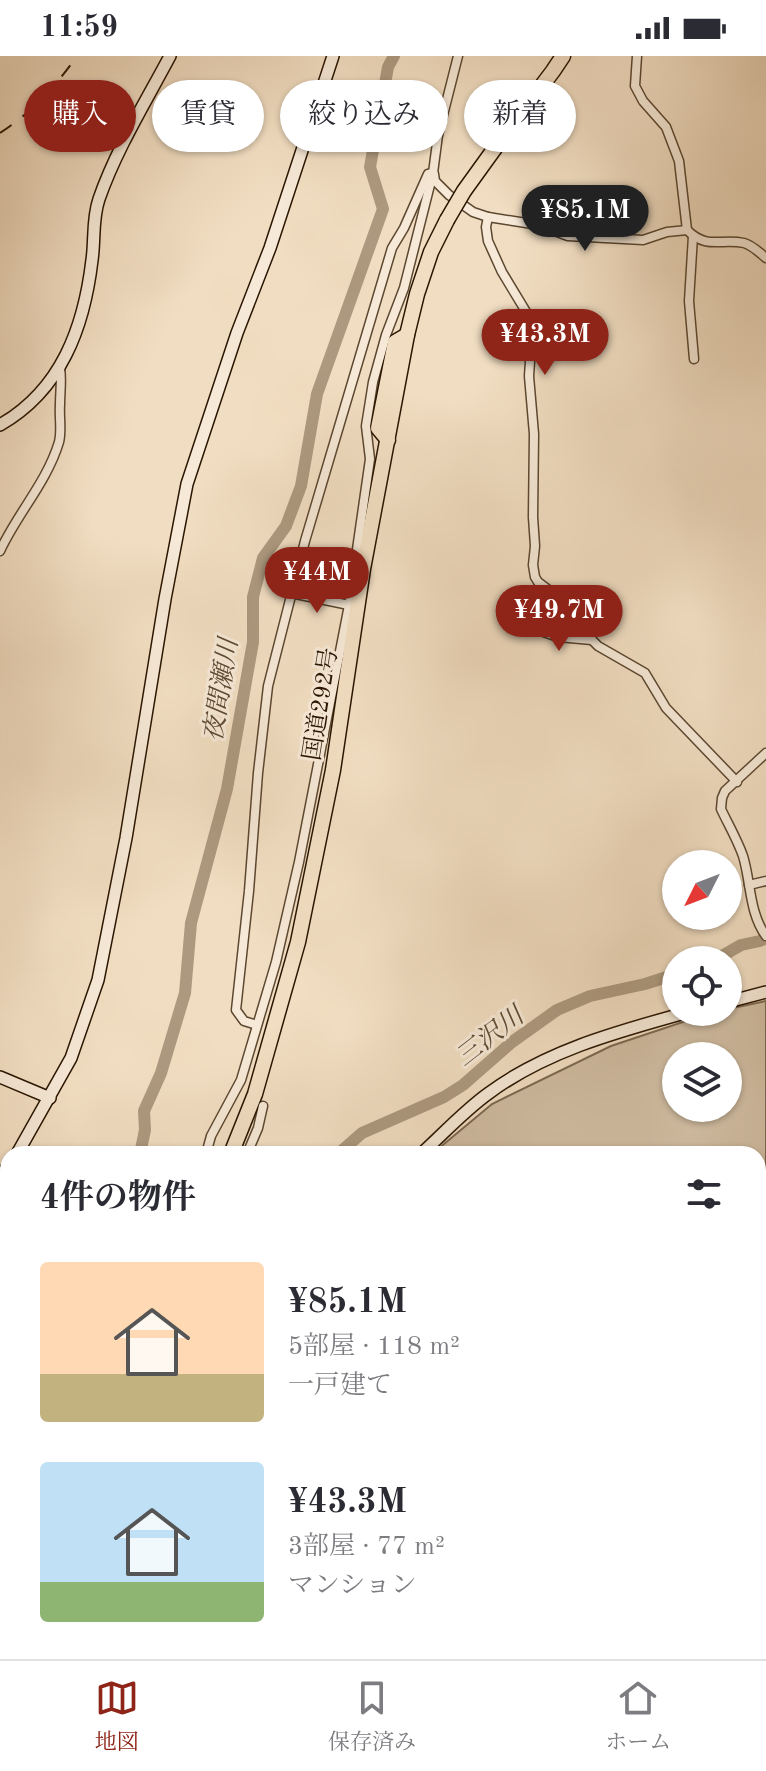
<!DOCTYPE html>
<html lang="ja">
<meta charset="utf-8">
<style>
:root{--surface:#fff;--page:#f7f7f7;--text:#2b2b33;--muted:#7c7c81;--line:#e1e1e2;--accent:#8f2418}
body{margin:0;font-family:"Old Standard TT","Noto Serif JP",serif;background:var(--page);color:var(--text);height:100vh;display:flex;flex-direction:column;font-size:30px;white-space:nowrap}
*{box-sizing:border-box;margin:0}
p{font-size:26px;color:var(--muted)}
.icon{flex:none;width:44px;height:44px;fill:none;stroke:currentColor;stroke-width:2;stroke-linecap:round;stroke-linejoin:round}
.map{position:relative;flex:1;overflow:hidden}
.details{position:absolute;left:0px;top:1090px;width:766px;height:514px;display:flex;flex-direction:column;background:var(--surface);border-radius:24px 24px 0 0;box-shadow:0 2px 6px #0004}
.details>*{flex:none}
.banner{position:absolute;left:24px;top:24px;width:718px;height:72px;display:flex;gap:16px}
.needle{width:52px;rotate:228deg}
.buttons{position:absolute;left:662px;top:794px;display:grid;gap:16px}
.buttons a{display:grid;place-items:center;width:80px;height:80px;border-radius:50%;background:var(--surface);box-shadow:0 2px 6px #0004;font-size:40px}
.price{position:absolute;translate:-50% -68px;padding:0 18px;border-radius:28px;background:var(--accent);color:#fff;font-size:26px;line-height:52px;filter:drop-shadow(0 2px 4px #0008)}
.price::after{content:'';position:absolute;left:50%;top:48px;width:24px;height:18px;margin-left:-12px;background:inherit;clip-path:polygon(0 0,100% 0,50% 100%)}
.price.selected{background:#222;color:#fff}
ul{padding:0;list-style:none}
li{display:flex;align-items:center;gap:24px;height:200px;padding:0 40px}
li span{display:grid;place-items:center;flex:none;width:224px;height:160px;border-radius:8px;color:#555}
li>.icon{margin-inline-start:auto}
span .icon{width:96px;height:96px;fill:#fffc;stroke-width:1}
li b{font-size:34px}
h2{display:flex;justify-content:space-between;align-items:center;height:96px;padding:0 40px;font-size:34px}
.pill{padding:0 28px;border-radius:36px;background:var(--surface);box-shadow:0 2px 6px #0004;font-size:28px;line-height:72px}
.pill.selected{background:var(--accent);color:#fff}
.status{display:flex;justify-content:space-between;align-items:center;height:56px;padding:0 40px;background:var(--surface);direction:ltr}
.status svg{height:22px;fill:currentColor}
.dock{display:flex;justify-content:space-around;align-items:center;height:112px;border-top:2px solid var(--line);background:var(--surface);font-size:22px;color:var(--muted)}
.dock a{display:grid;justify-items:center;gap:4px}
.dock .selected{color:var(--accent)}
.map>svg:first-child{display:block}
.green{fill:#cfbba0;stroke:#7c6850;stroke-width:2;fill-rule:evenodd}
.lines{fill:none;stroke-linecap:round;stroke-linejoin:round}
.river{stroke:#ad997f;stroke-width:12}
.street-casing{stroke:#5c4730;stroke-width:11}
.secondary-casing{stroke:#2a1500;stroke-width:14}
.highway-casing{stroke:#2a1500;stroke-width:17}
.street{stroke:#f6e9d7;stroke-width:8}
.secondary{stroke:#f6e9d7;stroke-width:11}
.highway{stroke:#f1ddc1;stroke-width:14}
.rail{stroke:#2a1500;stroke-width:2;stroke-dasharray:14 14;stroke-linecap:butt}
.highway-bridge-casing{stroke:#2a1500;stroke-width:17;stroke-linecap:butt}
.highway-bridge{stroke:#f1ddc1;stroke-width:14}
.labels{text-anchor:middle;stroke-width:6;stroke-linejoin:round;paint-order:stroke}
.street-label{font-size:24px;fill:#2a1500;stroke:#f6e9d7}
.water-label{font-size:26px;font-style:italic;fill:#5e4a33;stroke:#f6e9d7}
</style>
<div class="status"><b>11:59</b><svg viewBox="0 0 49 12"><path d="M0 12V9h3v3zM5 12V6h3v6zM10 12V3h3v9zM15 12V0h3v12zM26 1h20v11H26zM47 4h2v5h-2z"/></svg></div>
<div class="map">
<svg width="766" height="1603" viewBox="0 0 766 1603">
<rect width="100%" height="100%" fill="#f1ddc1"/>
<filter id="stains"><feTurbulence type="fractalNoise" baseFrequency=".0025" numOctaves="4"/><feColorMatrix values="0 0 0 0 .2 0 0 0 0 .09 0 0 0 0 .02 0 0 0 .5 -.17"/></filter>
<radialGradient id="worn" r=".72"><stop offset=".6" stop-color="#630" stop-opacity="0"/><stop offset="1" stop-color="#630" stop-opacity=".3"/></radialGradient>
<path class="green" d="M766,945V1603H540L545,1596H758V1098H432L492,1048L611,990L713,956H728V953ZM676,1000H728V1052H676Z"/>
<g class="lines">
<g class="river">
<path d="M715,904L741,889L760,885L766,882"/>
<path d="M140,1098L145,1074L144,1055L161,1017L185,937L191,867L227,733L253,586V541L263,502L286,470L301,430L317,338L383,153L370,111L388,11L394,0"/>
<path d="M338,1098L362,1077L444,1041L463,1029L512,986L557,954L590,940L645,928L676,918"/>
<path d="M0,1324L8,1310"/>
</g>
<g class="street-casing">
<g id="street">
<path d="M637,0L635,30L643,45L666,71L679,105L687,174C707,194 721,182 744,187C752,189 760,197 766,202"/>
<path d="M317,49L438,79"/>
<path d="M434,118L435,125L449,139L473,156L488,161L539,169L568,180L643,184L667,176L687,174"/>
<path d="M488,161L486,171L488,185L502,216L528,259L532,277L529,320L534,378L533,461L535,490L533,509L535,521L538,526L563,545L586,578L598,590L645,617L666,652L737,726"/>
<path d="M693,180L689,245L694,303"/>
<path d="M0,495C17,458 47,426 59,386C62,374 59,361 60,349C60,336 62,324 60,312"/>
<path d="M291,537L349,549"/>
<path d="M535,573L558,581L592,584"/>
<path d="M766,697L725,735L722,742L721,753C728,768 737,783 743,800C751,826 749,857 766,880"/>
<path d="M749,829L766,825"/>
<path d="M257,969L244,965L236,954L249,835L258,717L268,630L305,485L392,192L404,172L428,118L433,117"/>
<path d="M206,1098L211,1080L241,1024L276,906L299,806L349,549L370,403L366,370L373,326L386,279L404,232L433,117L438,79L458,0"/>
<path d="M247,1098L258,1072L263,1050"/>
<path d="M0,1521L8,1518"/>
<path d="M153,1596V1603"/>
<path d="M267,1596L277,1603"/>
<path d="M360,1598L361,1596"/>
<path d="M314,1603L315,1596"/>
</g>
</g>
<g class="secondary-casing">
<g id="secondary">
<path d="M0,369C61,334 84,272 92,204C95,184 92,163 99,143C116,94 145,47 170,0"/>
<path d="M728,946L766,936"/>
<path d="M0,1021L50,1042"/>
<path d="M17,1098L71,1002L98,924L126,782L165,543L187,428L237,277L270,192L333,0"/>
<path d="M421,1098C443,1078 465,1054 489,1037C547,994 620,975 688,956"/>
<path d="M0,1121L8,1110"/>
<path d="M0,1423H8"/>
</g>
</g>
<g class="highway-casing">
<g id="highway">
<path d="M495,92L553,15L563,0"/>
<path d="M388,384L378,372L395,286L407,279"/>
<path d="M231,1098L255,1038L298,886L333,714L363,513L407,279L417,238L431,196L447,164"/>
<path d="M122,1596L123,1603"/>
<path d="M145,1596V1603"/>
</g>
</g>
<use href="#street" class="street"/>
<use href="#secondary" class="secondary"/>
<use href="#highway" class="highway"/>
<path class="rail" d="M0,77C31,57 56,30 77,0"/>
<g class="highway-bridge-casing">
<path id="highway-bridge" d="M447,164L464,135L495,92"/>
</g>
<use href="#highway-bridge" class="highway-bridge"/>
</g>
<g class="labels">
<g class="street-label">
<text transform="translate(320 648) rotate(-81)" y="8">国道292号</text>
</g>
<g class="water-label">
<text transform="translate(220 634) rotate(-81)" y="9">夜間瀬川</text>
<text transform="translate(489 980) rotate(-38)" y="9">三沢川</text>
</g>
</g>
<rect width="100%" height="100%" filter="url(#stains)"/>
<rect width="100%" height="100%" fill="url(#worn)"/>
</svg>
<div class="buttons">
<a><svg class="needle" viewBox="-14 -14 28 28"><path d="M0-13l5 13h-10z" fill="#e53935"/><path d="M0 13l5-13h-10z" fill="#7c7c81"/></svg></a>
<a><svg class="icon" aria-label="locate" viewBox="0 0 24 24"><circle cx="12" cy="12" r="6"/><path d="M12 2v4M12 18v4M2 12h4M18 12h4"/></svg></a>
<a><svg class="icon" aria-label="layers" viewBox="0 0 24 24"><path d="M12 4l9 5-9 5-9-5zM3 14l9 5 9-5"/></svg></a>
</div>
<b class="price selected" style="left:585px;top:197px">¥85.1M</b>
<b class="price" style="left:545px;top:321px">¥43.3M</b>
<b class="price" style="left:317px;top:559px">¥44M</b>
<b class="price" style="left:559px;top:597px">¥49.7M</b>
<div class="banner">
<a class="pill selected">購入</a>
<a class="pill">賃貸</a>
<a class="pill">絞り込み</a>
<a class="pill">新着</a>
</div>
<section class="details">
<h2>4件の物件<svg class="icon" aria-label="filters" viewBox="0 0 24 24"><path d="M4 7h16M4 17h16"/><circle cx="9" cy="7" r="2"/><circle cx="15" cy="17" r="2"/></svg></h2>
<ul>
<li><span style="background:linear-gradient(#ffd9b3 70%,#c2b280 0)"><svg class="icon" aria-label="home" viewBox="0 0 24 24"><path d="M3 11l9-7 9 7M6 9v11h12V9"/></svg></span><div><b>¥85.1M</b><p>5部屋 · 118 m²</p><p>一戸建て</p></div></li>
<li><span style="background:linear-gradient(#bfe0f5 75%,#8fb573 0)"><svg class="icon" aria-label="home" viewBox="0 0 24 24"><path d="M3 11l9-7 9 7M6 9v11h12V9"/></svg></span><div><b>¥43.3M</b><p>3部屋 · 77 m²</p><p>マンション</p></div></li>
</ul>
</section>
</div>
<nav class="dock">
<a class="selected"><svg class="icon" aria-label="map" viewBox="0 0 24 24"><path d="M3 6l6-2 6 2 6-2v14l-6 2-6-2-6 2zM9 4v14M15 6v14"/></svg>地図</a>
<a><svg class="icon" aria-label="saved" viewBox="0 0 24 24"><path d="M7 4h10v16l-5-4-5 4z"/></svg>保存済み</a>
<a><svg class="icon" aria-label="home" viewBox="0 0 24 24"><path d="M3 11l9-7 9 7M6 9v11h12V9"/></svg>ホーム</a>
</nav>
